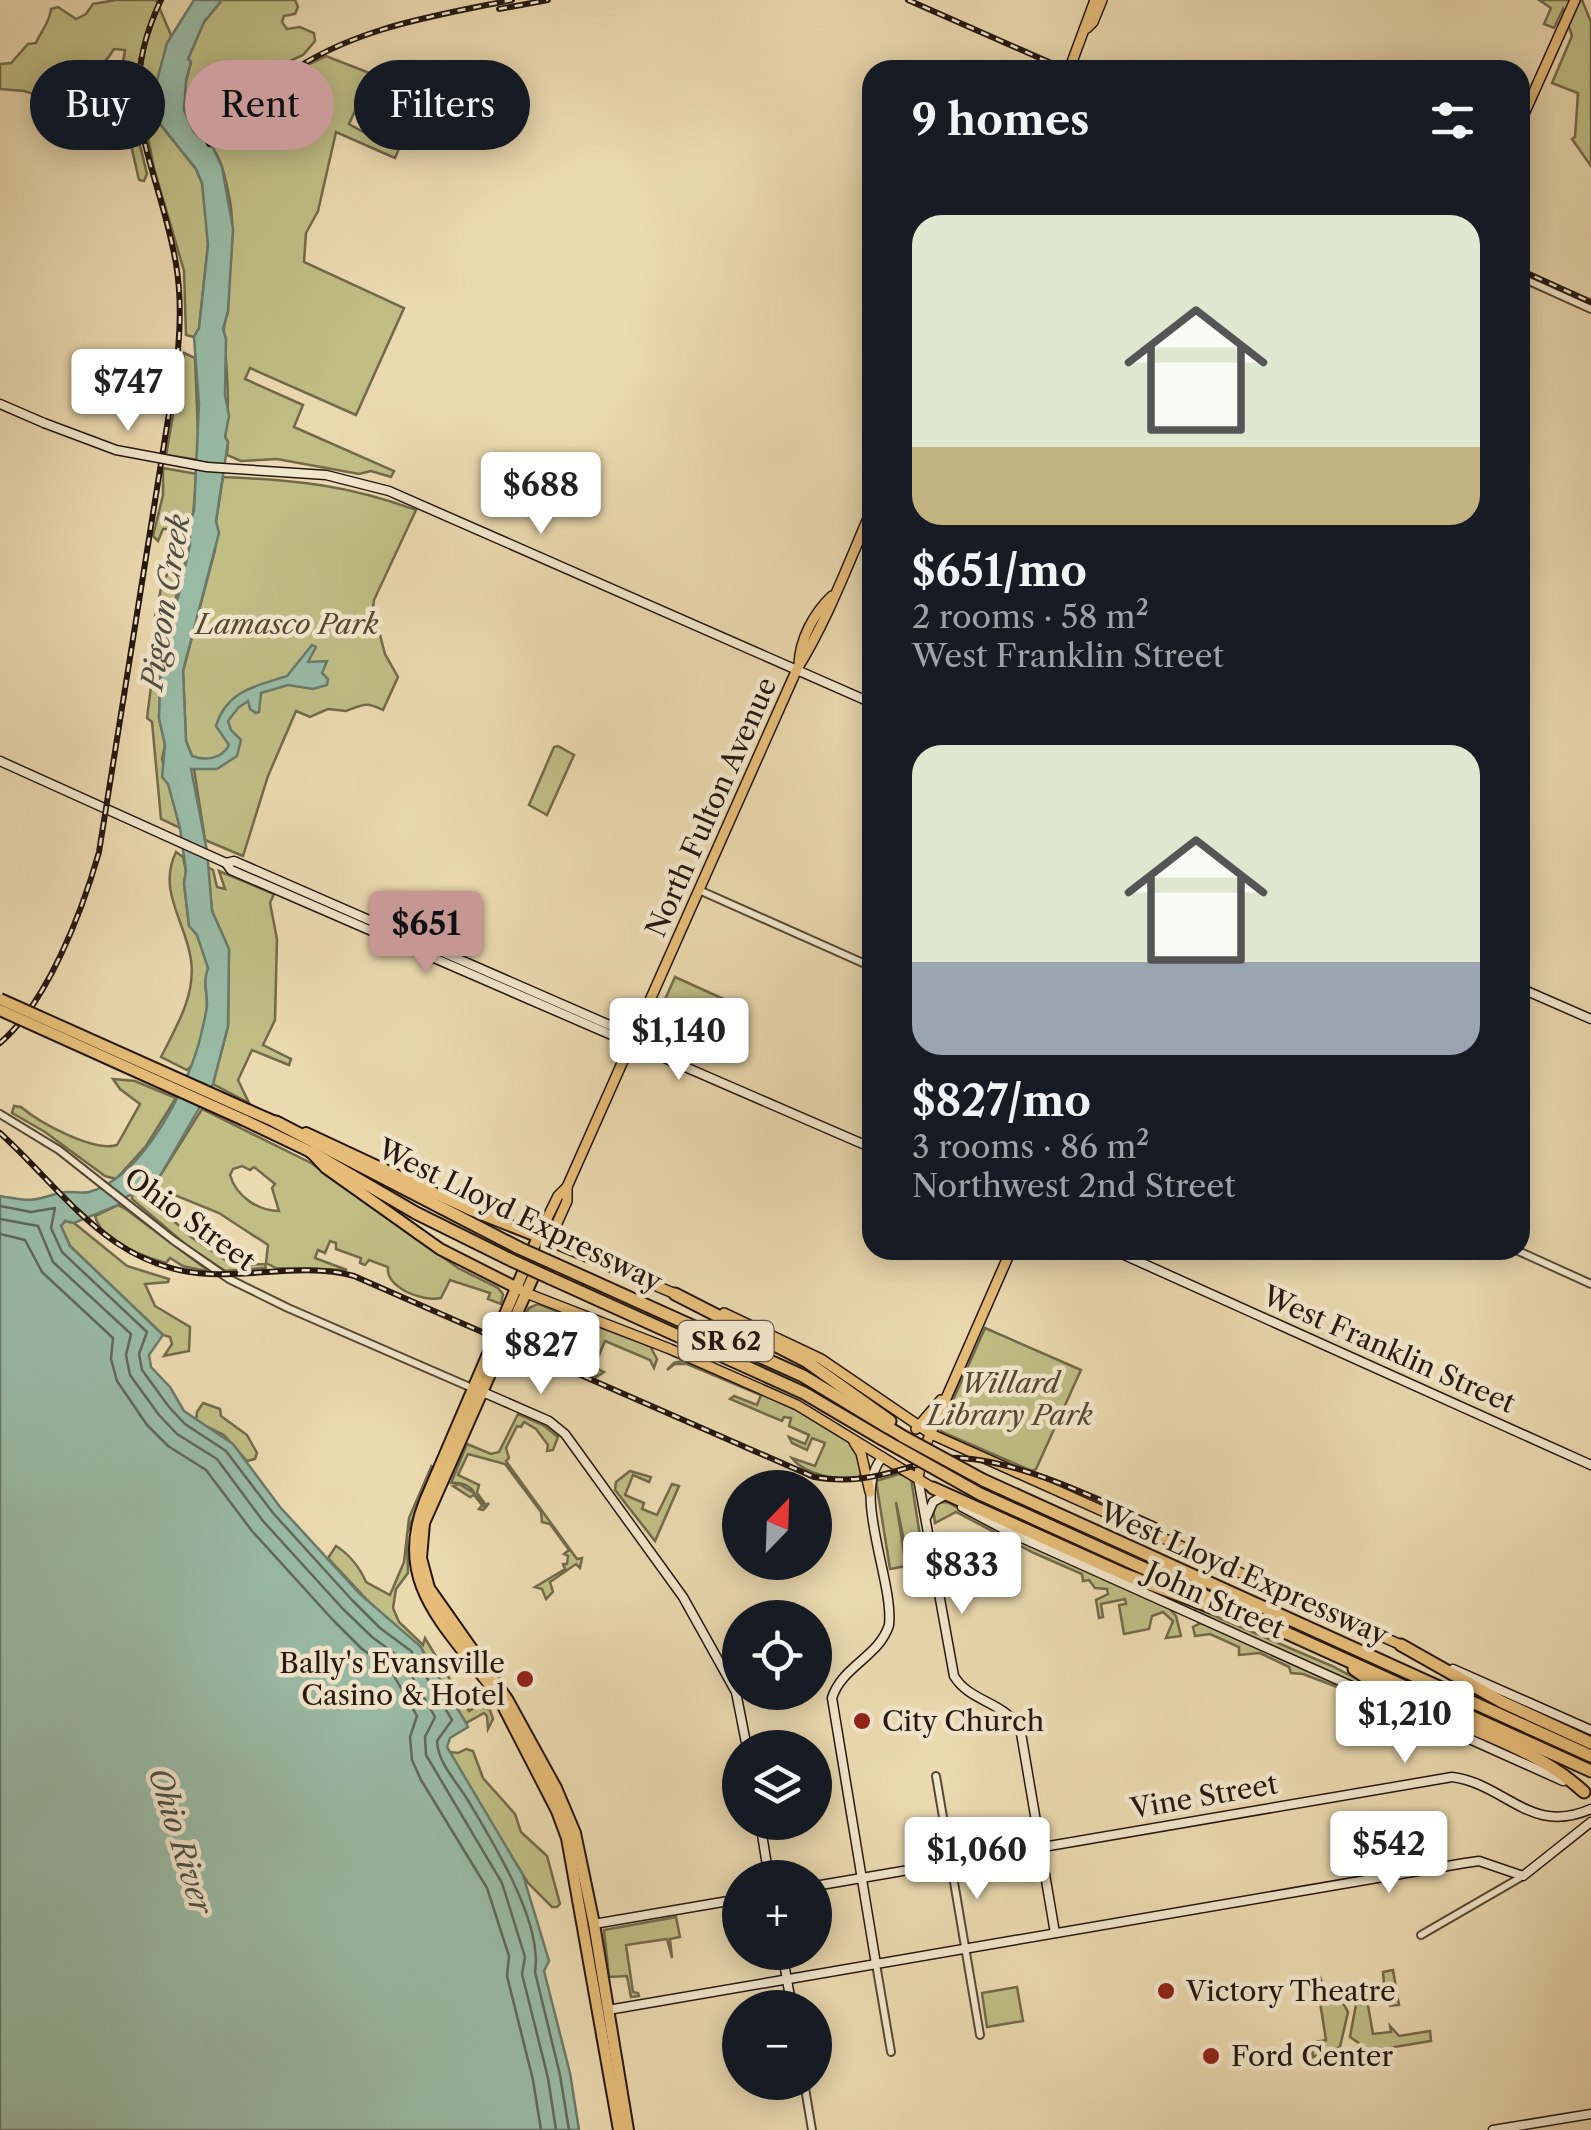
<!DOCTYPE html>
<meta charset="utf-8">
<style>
:root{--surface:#171b24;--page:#20242c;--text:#f1f3f6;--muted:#9ea1a6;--accent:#c59692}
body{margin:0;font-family:"Libre Caslon Text",serif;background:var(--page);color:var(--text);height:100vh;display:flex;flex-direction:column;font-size:38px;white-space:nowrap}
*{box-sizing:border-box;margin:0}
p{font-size:32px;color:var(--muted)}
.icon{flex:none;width:55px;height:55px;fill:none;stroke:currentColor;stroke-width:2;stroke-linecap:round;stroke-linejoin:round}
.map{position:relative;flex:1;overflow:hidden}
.side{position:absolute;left:862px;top:60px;width:668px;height:1200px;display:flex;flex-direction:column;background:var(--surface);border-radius:30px;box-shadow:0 5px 25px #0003}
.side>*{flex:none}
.banner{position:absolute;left:30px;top:60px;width:682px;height:90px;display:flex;gap:20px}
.needle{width:65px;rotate:23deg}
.tools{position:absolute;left:722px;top:1470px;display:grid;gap:20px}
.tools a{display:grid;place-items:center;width:110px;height:110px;border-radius:50%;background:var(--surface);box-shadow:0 5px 25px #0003;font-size:50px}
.price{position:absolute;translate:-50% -85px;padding:0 22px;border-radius:10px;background:#fff;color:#222;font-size:32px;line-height:65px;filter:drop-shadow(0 2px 5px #0008)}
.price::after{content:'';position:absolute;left:50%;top:60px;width:30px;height:22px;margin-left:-15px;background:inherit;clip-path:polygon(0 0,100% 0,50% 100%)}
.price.selected{background:var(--accent);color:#111}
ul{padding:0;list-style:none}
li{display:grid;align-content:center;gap:20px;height:530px;padding:0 50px}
li span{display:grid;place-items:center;height:310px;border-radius:30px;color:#555}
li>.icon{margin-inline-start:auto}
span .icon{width:180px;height:180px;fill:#fffc;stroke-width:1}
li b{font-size:42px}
h2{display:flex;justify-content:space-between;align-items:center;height:120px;padding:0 50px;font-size:42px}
.tag{padding:0 35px;border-radius:45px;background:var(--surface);box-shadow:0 5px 25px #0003;font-size:35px;line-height:90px}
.tag.selected{background:var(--accent);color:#111}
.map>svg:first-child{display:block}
.green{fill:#c0bd85;stroke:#726a4a;stroke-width:2.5;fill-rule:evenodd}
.water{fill:#99bba6;stroke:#6b796a;stroke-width:2.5}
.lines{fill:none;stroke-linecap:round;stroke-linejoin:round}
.shore{stroke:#5f695a;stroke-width:2.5}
.tertiary-casing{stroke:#564837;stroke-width:10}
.secondary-casing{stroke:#25170f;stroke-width:11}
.primary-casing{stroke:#25170f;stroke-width:12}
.trunk-casing{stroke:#25170f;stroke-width:14}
.motorway-casing{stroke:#25170f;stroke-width:15}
.tertiary{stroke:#f2e6cb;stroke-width:6}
.secondary{stroke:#f2e6cb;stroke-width:8}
.primary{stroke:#e6bc78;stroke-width:9}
.trunk{stroke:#e6bc78;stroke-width:10}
.motorway{stroke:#e6bc78;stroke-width:11}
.rail-casing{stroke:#25170f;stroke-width:6}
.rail{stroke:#f2e6cb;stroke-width:2.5;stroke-dasharray:8;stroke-linecap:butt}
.secondary-bridge-casing{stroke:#25170f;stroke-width:11;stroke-linecap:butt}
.trunk-bridge-casing{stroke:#25170f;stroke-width:14;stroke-linecap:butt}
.motorway-bridge-casing{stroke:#25170f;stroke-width:15;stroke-linecap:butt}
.secondary-bridge{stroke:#f2e6cb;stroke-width:8}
.trunk-bridge{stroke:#e6bc78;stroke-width:10}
.motorway-bridge{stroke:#e6bc78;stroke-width:11}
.poi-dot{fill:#8f2418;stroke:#f2e6cb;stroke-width:4}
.labels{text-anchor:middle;stroke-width:9;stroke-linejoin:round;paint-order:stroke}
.shield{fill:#f2e6cb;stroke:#625547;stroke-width:2.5}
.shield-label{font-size:25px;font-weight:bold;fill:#25170f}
.park-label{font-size:28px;font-style:italic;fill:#544932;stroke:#f2e6cb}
.street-label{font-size:28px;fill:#25170f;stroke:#f2e6cb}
.poi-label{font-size:28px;fill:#25170f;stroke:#f2e6cb;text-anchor:start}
.water-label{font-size:30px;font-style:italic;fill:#4e5044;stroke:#f2e6cb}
</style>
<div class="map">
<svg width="1591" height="2130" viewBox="0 0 1591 2130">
<rect width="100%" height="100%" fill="#ebd9af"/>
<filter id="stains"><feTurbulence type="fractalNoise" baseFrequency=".002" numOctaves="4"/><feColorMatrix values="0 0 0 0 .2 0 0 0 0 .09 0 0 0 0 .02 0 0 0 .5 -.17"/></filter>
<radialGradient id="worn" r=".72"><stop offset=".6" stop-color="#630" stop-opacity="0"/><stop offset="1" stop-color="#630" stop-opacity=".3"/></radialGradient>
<g class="green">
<path d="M116,0H156L171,35L155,88L157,120L196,169L202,183L206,212L208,245L199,328L194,337L186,335L184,271L154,168L145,122L139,112L133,117L147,174L144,181L139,180L127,127L122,68L125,50L114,49C100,73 73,88 49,99L24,91L0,89V64L11,63L28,44L36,43C41,31 50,22 51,9L58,7L76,19L86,14L93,4Z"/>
<path d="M222,0H295L298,7L295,14L284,16L282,22L287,29L300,27L314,33L315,41L303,55L273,69L260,89L261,98L303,67L326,56L372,74L349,124L385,144L395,141L401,144L395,158L336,132L318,211L306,233L304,262L404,308L356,415L250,368L245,379L303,405L294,427L394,471L391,477L371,471L359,474L277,459L241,461L227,455L228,442L225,437C231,405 226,364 224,331C223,324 228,316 228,309C228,274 236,236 230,201C227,185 223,164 214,150C209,144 202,141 197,135C178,112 183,88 191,62L188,59L204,22Z"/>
<path d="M1539,0H1582L1591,22V166L1572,139L1575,137L1578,93L1552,83L1572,36L1563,9L1554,28L1544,24L1551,8Z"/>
<path d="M184,353L195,358L199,460L166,455Z"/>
<path d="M163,468L197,474L190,545L161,654L159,718L165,745L162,759L180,828L161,819L152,722L147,718L155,655V617L162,584L175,560L170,529H163L158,541L153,536L163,495Z"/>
<path d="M223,477C297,480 347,485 416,510L374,600L373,608L385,654L398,677L383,710C365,701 363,705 346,711L328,709L310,717L296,711L268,776L243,856L205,840L192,756L186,741L183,671L215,550L216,521Z"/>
<path d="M558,746L574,755L547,815L529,805L554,747Z"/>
<path d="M176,852L183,857L186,871L184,883L189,925L197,935L209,968C203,981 206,987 207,1000C207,1019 201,1060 187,1070L161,1057C176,1027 196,995 191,960C186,922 157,891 176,852Z"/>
<path d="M208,867L213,870L217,887L225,889L219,871L274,894L270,903L277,939L275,1020L263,1045L291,1059L289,1065L252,1050L238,1080L249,1103L213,1084L228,1026L229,950L212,911Z"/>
<path d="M675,977L728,1001L705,1055L651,1031Z"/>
<path d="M113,1079L135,1081L176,1098L146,1146L116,1179L105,1176L45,1132L12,1113L14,1106L21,1107C40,1123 93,1152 117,1145L140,1104L120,1089Z"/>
<path d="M202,1109L311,1163L458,1268L498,1288L503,1294L501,1304L488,1299L490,1293L450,1280L441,1298C421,1302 385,1287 388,1267L369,1260L365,1265L360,1263L361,1258L336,1249V1243L330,1241L325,1253L318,1250L315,1258L347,1270L276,1268L266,1263L268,1245L219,1213L170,1193L162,1210L191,1237L233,1265L265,1264L266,1268L225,1271L185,1244L132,1199V1193L160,1176ZM242,1166L250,1170L254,1167L275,1184L272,1188L279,1211C258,1211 236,1196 230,1175L233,1169Z"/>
<path d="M118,1205L127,1210L210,1272L183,1266L170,1258L166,1263C142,1256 101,1242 95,1216Z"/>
<path d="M65,1221L74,1223L127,1266L169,1279L168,1282L145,1284L155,1306L190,1327L189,1351L164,1356L172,1344L170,1337L163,1335L70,1246L61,1226Z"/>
<path d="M538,1304L650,1346L657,1359L654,1368L650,1360L605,1341L594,1367L604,1372L596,1377L514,1342L513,1336L529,1308Z"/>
<path d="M985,1328L1081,1370L1036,1469L1032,1471L942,1432L940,1429Z"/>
<path d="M682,1361C725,1371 821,1415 850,1442C859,1450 862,1468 860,1477C838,1481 805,1475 792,1458L815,1466L825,1443L812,1438L807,1450L792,1443L789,1437L805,1444L809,1435L789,1426L791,1418L784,1417L782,1421L730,1399L734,1396L757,1405L761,1395L687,1364H675L667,1370L674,1363Z"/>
<path d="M203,1403L220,1409L221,1416L247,1435L257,1453L255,1459L247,1461L224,1435L196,1421L197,1412Z"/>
<path d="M518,1414L543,1425L558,1437L553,1450L547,1451L548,1445L536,1429L524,1422L521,1427L517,1426L506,1448L509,1458L506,1461L577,1559L582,1558L580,1568L576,1564L550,1582L553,1592L546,1599L542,1589L535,1587L565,1569L563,1564H567L568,1556L564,1554L569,1550L550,1524L542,1522L541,1512L505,1464L468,1454L458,1475L479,1485L477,1493L486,1505L489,1503L486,1507L476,1495L485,1508L483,1510L479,1509L482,1505L474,1495L470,1497L453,1486L459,1484L474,1493C471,1485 460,1482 451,1483L467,1444L491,1454L499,1452Z"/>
<path d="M432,1465L407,1534L408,1573L396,1589L393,1608L399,1622L423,1645L425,1638L469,1711L479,1705L490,1710L493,1719L488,1729L487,1716L484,1713L466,1723L420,1646L383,1617L328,1558L336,1546C349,1554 360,1568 366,1582L390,1595L404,1562L409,1518Z"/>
<path d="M630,1471L651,1477L649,1482L633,1475L625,1495L644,1503L642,1509L657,1515L672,1484L679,1486L655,1541L615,1490L616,1482Z"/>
<path d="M899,1474L911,1478L924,1562L909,1565L896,1502L906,1566L890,1569L876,1481Z"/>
<path d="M947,1502L996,1529L1168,1607L1176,1616L1181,1636L1166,1638L1173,1621L1163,1612L1152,1616L1149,1629L1124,1634L1119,1605L1126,1604L1125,1599L1101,1604L1103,1617L1099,1618L1096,1600L1108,1594L1107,1589L1095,1588L1089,1580L1083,1581L1082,1574L1034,1553L956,1512L935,1523L933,1508L937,1503Z"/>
<path d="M1196,1608L1332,1666L1391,1697L1390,1699L1194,1612Z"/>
<path d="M1201,1623L1363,1695L1373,1705L1359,1699L1348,1701L1345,1690L1303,1674L1291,1673L1289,1667L1260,1653L1239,1655V1647L1210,1634L1195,1636L1193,1627Z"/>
<path d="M466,1749L473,1751L483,1778L515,1814L521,1832L547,1856L560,1904L557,1907H552L528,1883L454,1762L451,1752L458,1753Z"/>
<path d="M676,1917L680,1937L670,1939L672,1958L667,1939L626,1945L633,1992L638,1993L639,1996L631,1997L627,1976L609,1977L604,1930Z"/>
<path d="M1393,1970L1399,2005L1390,2006L1389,2001L1396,1999L1394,1989L1366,1994L1373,2034L1391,2032L1390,2026L1399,2036L1430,2031L1431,2041L1370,2051L1350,2037L1359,1988L1384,1984L1383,1972Z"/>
<path d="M1316,1977H1320L1327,1997L1343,2003L1348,2012L1340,2047L1313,2057L1311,2043L1326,2040Z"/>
<path d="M1017,1987L1023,2021L987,2027L982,1993Z"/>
</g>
<path class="water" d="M194,0H222L204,22L188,59L191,62L186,81L184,110L194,132L213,148L222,167L233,229L228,311L223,329L226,339L225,395L229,416L225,437L228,442L216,521L219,533L183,671L186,741L192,756C205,761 222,759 229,745L216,726C227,690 256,686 287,676L312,645L316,647L308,662L327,661L322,673L328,679L327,685L313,689L288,685L261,693L259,712L256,713L250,709L248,701L238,708L228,721L231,730L241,740L237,756L217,769H191L207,851L212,911L229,949L228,1026L213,1084L160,1176L144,1189L126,1197L118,1205L74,1223L65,1221L61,1226L70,1246L163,1335L149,1355L151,1367L170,1387L184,1411L233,1444L280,1507L360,1594L420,1646L466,1723L468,1727L450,1738L447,1747L523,1875L549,1961L544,1971L570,2073L579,2130H0V1196C29,1201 31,1202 59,1193C69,1190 79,1194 89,1192C144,1177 189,1085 201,1035C203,1025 206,1015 207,1005C207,990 203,982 208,968L197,935L189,926L184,883L186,871L180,828L168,784L162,777L165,745L159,718L161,655L179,594L190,545L189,524L194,511L199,404L194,337L199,328L208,245L202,183L196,169L157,120L155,88L167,43Z"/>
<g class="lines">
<g class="shore">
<path d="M0,1206L31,1212L55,1208L51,1228L62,1252L147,1332L139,1354L142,1370L169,1407L185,1424L226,1451L273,1513L352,1600L380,1628L411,1651L452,1720L437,1741C438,1764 458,1783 469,1802C494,1844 543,1923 535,1972L560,2075L569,2130"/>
<path d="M0,1219L38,1226L53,1262L131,1334L126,1355L130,1375L159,1415L177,1434L217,1459L263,1521L343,1609L372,1637L402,1659L435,1717L425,1737L426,1755L502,1883L525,1957L522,1974L548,2078L556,2130"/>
<path d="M0,1234L25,1240L42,1272L113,1338L111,1359L117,1381L147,1425L168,1446L206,1470L252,1531L332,1619L362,1649L390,1669L417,1716L410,1737L412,1760L421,1780L487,1888L509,1956L507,1976L533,2080L541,2130"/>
</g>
<g class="tertiary-casing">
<g id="tertiary">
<path d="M1520,277L1591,309"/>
<path d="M699,890L872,967"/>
<path d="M0,1114L59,1150L173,1240L229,1279L288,1308L472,1388"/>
<path d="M1516,1250L1591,1284"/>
<path d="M936,1776L980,2035"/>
<path d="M1421,1935L1523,1876"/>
<path d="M876,1964L891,2052"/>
<path d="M804,2082L812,2130"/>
</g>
</g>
<g class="secondary-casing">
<g id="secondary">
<path d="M0,404L44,423"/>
<path d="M207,467L326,475L389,491L872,703"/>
<path d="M0,761L226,863L234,861L614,1027L632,1042"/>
<path d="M226,863L231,870L872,1148"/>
<path d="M1520,988L1591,1019"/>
<path d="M1113,1250L1591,1465"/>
<path d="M478,1390L549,1421L565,1434L683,1597L736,1692L747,1748"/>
<path d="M918,1478L954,1676C971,1704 1008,1701 1021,1733L1055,1933"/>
<path d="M962,1507L1011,1533L1563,1781"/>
<path d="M927,1516L933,1502L943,1496"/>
<path d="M1453,1669L1591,1730"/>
<path d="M760,1822L769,1878"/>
<path d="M815,1886L1452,1777C1506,1784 1530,1836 1591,1809"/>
<path d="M594,1924L740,1899"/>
<path d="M782,1952L792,2008"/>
<path d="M876,1964L832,1698C842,1666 879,1657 889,1625C894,1580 850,1491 883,1457"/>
<path d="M608,2010L1465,1863L1479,1861L1523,1876L1591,1822"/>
<path d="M1493,2130L1591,2114"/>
</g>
</g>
<g class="primary-casing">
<g id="primary">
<path d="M1087,28L1093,22L1102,0"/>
<path d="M1069,70L1095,0"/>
<path d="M1520,123L1575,0"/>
<path d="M799,664C800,639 814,613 832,596"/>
<path d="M567,1187V1201L549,1241L678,1295"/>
<path d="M538,1237L558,1196L567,1187L797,669C828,619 848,564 872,509"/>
<path d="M526,1293L670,1349L797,1405L933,1488"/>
<path d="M724,1313L821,1359L931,1434L1401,1645"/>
<path d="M916,1429L941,1400"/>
<path d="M854,1442L861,1453L870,1492"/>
<path d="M918,1478L923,1451L1011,1250"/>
</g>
</g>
<g class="trunk-casing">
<g id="trunk">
<path d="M248,1110L280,1124"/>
<path d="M244,1120L311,1152L326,1168L440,1249L519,1289"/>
<path d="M306,1133L471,1210L549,1241L424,1523L421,1558L429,1588L507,1699L556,1788L575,1833L594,1924L628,2130"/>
<path d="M488,1683C443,1623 393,1581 425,1501L538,1237"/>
<path d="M503,1706L557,1811L567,1838L619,2130"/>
</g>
</g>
<g class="motorway-casing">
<g id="motorway">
<path d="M276,1122L519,1248"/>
<path d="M311,1152L416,1213L513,1261"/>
<path d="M557,1265L803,1376L902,1436"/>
<path d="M550,1278L804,1393L882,1439"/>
<path d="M675,1294L806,1361L890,1421"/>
<path d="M983,1480L1591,1756"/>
<path d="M933,1488L1126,1575L1214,1608"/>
<path d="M980,1494L1591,1771"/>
<path d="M1401,1645L1502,1702L1591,1743"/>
<path d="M1354,1669C1423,1721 1520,1733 1584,1792"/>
</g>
</g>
<use href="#tertiary" class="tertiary"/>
<use href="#secondary" class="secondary"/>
<use href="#primary" class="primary"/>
<use href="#trunk" class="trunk"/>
<use href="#motorway" class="motorway"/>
<g class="rail-casing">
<g id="rail">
<path d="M908,0L1067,70"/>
<path d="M499,9L548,0"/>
<path d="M209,144C234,120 257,95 285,76C352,28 433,16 512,0"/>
<path d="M1520,270L1591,302"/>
<path d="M0,1043C47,1003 82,912 99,852L173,388C180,346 183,306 176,264C159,164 110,106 161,0"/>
<path d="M0,1133C66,1193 111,1270 210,1274C258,1276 307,1263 354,1276L814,1477C847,1483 874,1478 906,1468C918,1465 930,1459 943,1458C1008,1454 1097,1499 1156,1525"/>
</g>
</g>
<use href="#rail" class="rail"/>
<g class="secondary-bridge-casing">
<path id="secondary-bridge" d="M44,423L116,450L207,467"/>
</g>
<g class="trunk-bridge-casing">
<g id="trunk-bridge">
<path d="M0,999L248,1110"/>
<path d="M0,1010L244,1120"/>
</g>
</g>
<g class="motorway-bridge-casing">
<g id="motorway-bridge">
<path d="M519,1248L557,1265"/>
<path d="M513,1261L550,1278"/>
<path d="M902,1436L983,1480"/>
<path d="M882,1439L980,1494"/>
</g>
</g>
<use href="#secondary-bridge" class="secondary-bridge"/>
<use href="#trunk-bridge" class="trunk-bridge"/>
<use href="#motorway-bridge" class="motorway-bridge"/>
</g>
<g class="poi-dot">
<circle cx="525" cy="1679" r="10"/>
<circle cx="862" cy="1721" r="10"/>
<circle cx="1166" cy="1991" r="10"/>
<circle cx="1211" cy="2056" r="10"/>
</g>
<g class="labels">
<rect class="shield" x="678.5" y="1321" width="95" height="40" rx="8"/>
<g class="shield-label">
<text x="726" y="1350">SR 62</text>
</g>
<g class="park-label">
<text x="287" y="634">Lamasco Park</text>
<text x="1010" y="1393">Willard<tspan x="1010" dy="32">Library Park</tspan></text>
</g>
<g class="street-label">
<text transform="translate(711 807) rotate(-66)" y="10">North Fulton Avenue</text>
<text transform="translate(520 1215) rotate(26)" y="10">West Lloyd Expressway</text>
<text transform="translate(190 1219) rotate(36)" y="10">Ohio Street</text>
<text transform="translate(1389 1349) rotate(24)" y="10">West Franklin Street</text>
<text transform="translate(1244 1573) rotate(24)" y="10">West Lloyd Expressway</text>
<text transform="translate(1215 1600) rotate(24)" y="10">John Street</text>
<text transform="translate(1204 1796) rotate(-10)" y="10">Vine Street</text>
</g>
<g class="poi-label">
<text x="505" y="1673" text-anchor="end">Bally's Evansville<tspan x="505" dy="32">Casino &amp; Hotel</tspan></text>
<text x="882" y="1731">City Church</text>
<text x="1186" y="2001">Victory Theatre</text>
<text x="1231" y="2066">Ford Center</text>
</g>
<g class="water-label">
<text transform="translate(166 602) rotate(-81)" y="10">Pigeon Creek</text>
<text transform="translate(180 1841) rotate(73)" y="10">Ohio River</text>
</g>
</g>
<rect width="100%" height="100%" filter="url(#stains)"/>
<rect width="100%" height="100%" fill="url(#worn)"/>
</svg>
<div class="tools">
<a><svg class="needle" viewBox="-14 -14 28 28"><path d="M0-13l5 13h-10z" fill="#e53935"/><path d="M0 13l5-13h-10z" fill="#9ea1a6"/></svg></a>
<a><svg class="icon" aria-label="locate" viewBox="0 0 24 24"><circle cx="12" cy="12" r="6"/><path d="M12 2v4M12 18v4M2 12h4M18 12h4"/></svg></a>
<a><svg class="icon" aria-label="layers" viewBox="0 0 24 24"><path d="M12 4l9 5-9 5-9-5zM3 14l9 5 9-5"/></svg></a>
<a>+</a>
<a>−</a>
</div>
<b class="price" style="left:128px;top:434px">$747</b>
<b class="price" style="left:541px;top:537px">$688</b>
<b class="price selected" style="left:426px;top:976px">$651</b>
<b class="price" style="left:679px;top:1083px">$1,140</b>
<b class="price" style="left:541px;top:1397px">$827</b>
<b class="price" style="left:962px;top:1617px">$833</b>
<b class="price" style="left:1405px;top:1766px">$1,210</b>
<b class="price" style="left:1389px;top:1896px">$542</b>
<b class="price" style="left:977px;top:1902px">$1,060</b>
<div class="banner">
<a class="tag">Buy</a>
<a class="tag selected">Rent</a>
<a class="tag">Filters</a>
</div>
<section class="side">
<h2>9 homes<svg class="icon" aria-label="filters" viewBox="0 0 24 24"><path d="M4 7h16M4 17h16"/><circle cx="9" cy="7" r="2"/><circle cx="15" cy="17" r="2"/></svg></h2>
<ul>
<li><span style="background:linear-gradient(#dfe7d0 75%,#c2b280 0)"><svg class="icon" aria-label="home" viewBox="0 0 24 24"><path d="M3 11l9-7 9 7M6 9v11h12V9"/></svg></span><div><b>$651/mo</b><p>2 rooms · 58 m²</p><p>West Franklin Street</p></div></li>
<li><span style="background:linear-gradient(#dfe7d0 70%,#9aa5b1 0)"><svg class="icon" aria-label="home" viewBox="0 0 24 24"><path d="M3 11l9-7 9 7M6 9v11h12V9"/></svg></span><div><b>$827/mo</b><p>3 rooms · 86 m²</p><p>Northwest 2nd Street</p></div></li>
</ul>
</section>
</div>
